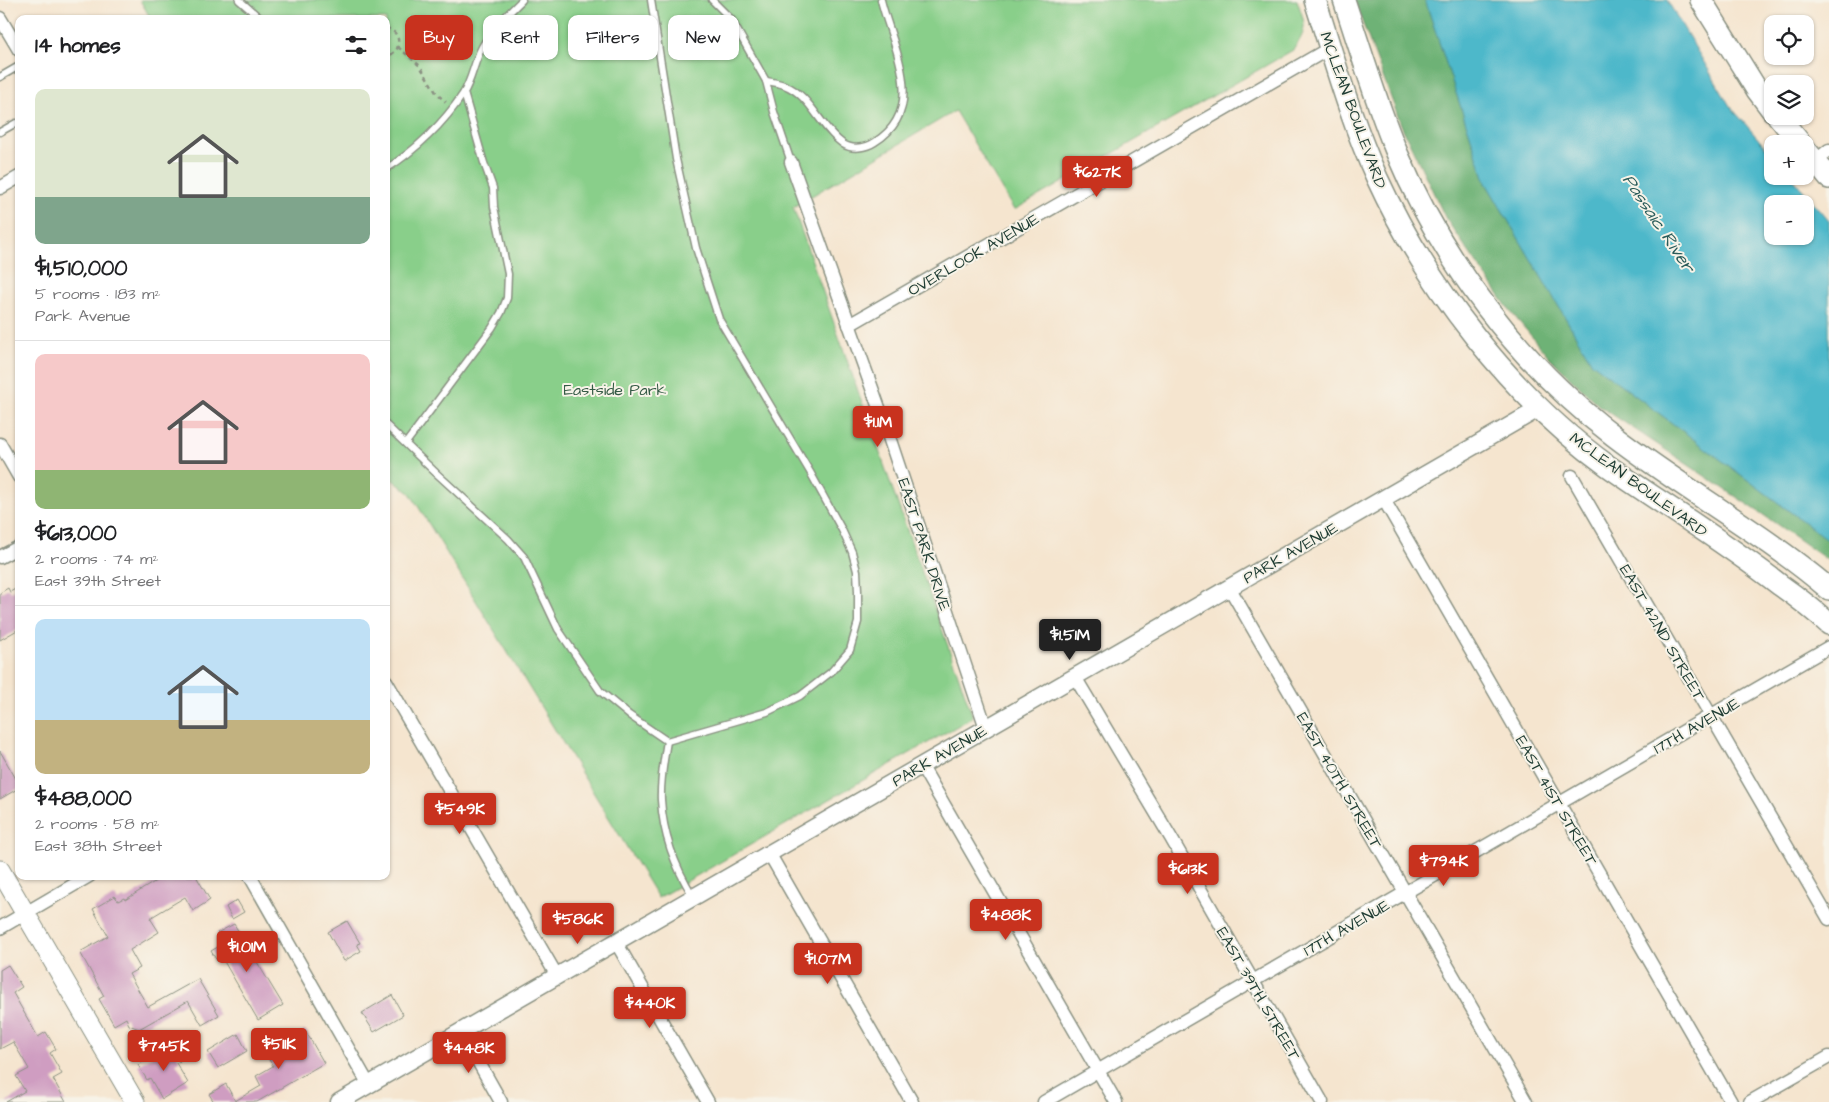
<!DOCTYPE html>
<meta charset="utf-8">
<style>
:root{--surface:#fff;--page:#f6f6f6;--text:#202124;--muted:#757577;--line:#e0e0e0;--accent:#c8321e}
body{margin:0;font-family:"Architects Daughter",sans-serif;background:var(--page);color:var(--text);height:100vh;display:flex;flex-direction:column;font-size:19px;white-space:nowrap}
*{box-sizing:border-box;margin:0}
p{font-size:16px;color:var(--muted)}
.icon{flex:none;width:28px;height:28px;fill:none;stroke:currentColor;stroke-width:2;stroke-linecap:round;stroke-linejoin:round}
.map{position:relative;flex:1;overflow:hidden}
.sheet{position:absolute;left:15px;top:15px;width:375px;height:865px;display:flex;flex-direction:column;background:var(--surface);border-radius:10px;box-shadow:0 1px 4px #0004}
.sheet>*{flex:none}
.banner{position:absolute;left:405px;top:15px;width:475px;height:45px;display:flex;gap:10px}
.buttons{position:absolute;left:1764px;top:15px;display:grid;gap:10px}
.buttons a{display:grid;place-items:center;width:50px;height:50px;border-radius:10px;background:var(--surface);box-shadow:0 1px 4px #0004;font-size:25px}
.price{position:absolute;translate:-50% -42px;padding:0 11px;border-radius:5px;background:var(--accent);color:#fff;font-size:16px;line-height:32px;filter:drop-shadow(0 1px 2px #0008)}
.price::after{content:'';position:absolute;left:50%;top:30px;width:15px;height:11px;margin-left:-8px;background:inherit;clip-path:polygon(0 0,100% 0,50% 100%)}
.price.active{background:#222;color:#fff}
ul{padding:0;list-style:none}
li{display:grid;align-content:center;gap:10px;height:265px;padding:0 20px}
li+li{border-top:1px solid var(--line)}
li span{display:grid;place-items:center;height:155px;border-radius:10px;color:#555}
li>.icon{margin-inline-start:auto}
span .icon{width:90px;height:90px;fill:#fffc;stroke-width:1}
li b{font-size:21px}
h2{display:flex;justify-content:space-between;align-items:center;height:60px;padding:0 20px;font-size:21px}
.tag{padding:0 18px;border-radius:10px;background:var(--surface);box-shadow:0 1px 4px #0004;font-size:18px;line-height:45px}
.tag.active{background:var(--accent);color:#fff}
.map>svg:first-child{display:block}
.green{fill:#89cf8a;stroke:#54865f}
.forest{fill:#6eb276;stroke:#467855}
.water{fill:#4db8ca;stroke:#367a7f;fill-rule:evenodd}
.building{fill:#cf9dc1}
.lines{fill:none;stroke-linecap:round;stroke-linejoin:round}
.service-casing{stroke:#8a9182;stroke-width:9}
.minor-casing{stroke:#8a9182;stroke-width:15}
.tertiary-casing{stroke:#8a9182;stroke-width:19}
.secondary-casing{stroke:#8a9182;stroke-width:21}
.primary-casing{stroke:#8a9182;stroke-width:24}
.path{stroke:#8a9182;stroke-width:2.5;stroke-dasharray:4 4;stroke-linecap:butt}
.service{stroke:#fff;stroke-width:6}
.minor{stroke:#fff;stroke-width:12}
.tertiary{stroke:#fff;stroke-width:16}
.secondary{stroke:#fff;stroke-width:19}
.primary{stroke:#fff;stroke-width:21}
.labels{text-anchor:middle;stroke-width:4;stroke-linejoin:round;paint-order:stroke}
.street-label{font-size:16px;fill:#1f3d34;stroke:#f7f3e8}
.park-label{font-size:16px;fill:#345a45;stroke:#f7f3e8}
.water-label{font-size:18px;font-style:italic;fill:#2a5c5a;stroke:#f7f3e8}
</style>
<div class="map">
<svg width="1829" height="1102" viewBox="0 0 1829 1102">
<rect width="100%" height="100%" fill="#f7f3e8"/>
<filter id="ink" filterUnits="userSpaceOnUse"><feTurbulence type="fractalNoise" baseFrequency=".02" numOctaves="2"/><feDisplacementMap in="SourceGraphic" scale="10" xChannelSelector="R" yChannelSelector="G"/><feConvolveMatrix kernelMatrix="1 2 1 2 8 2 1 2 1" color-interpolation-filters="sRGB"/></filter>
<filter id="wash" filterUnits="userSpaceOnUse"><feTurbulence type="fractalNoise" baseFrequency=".0096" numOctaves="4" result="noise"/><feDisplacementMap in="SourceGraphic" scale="20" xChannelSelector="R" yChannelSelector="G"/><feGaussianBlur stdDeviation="1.12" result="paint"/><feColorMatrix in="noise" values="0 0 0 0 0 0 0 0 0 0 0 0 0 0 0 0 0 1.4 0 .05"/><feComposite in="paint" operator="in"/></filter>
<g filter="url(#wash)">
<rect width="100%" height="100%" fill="#f5e5cf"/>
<path class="green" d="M140,0H1297C1305,24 1309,28 1293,50L1014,210L955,111L793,207L973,717L658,898L410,493L386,475V19H151Z"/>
<path class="forest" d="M1354,0H1425L1486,183L1592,363L1829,541V561L1762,514L1598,405L1550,358L1510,311L1446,219L1402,127Z"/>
<path class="water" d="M1425,0H1667L1730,106L1772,155V176H1791L1829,221V541L1592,363L1486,183ZM1772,204H1805V236H1772Z"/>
<g id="blocks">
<g class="building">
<path d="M19,587V629L0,640V593L8,588L10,592Z"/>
<path d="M0,751L19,784V788L0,799Z"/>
<path d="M164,876H196L210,900L193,911L185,897L150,918L159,932L130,950L140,968L129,974L148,1007L198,979L219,1015L202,1025L188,1001L139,1029L129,1025L126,1018L114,1025L99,999L104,996L80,952L108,936L93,909L115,896L118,901L124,898L125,900Z"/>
<path d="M237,900L244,912L232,919L226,907Z"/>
<path d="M347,921L360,943L357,944L361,951L344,961L328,932Z"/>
<path d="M234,924L283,1005L258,1020L222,958L217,961L211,951L223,944L217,933Z"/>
<path d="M8,965L22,987L13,993L38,1037L46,1032L56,1049L50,1053L62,1074L53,1079L66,1102H6L25,1091L16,1076L29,1069L13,1042L0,1049V970Z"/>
<path d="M392,995L403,1015L374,1032L362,1013Z"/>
<path d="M305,1030L324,1063L257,1102H214L209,1094L226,1084L235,1101L261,1086L256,1076L273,1066L266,1055L286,1044L285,1041Z"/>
<path d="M238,1034L247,1051L218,1068L208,1052Z"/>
<path d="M171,1045L180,1061L176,1063L188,1083L162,1099L150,1078L147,1080L138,1065Z"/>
</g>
</g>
</g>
<g filter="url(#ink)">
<use href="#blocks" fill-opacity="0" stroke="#8a9182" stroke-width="1"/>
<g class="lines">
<g class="service-casing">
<g id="service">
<path d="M239,0L261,19"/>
<path d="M651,0L676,159L696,248L719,319L810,472L842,530L852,552L857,571L858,591V622L850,650L831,672L800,696L767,712L667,741"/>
<path d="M712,0L731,19L766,81L774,112L791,162"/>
<path d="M0,77L19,66"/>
<path d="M766,81C772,82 779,83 784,85C811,95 820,128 843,144C852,150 866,148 875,142C929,109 892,46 881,0"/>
<path d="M0,132L16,123"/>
<path d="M386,169C415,151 444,123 463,94C472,80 474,62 482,47C492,29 507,15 522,0"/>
<path d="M386,425L436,473L508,539L524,557L558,629L600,691L629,715L667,741"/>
<path d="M406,443L492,328L501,313L507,298L508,274L494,207L493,188L484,163L464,93"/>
<path d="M667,741C664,760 660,780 661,800C663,834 675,867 693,896"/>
</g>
</g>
<g class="minor-casing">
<g id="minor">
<path d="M0,18L19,50"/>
<path d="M1815,161L1829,150"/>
<path d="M791,162L883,419L986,728"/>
<path d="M0,188L19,177"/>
<path d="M849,325L1330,48"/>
<path d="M0,444L19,477"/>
<path d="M1572,476L1829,919"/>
<path d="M1383,498L1731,1102"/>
<path d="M0,557L19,547"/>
<path d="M1229,587L1526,1102"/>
<path d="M1075,677L1171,838L1322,1102"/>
<path d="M386,681L557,976"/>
<path d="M921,765L1116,1102"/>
<path d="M769,853L912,1102"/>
<path d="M250,876L369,1085"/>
<path d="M0,928L89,876"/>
<path d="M616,942L708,1102"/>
<path d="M461,1031L501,1102"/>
<path d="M1044,1102L1829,647"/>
<path d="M1750,1102L1829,1057"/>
</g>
</g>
<g class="tertiary-casing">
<path id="tertiary" d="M339,1102L1540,408"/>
</g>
<g class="secondary-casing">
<path id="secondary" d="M0,870L135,1102"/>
</g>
<g class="primary-casing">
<g id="primary">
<path d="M1315,0C1334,59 1351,121 1377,178C1426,285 1512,397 1608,466C1665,506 1725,542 1780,585C1797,597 1814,610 1829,624"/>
<path d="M1344,0C1361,51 1376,103 1397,153C1443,262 1519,363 1613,435C1683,489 1762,532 1829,589"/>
<path d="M1701,0L1757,90L1772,110"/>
<path d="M1778,116L1801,144"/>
<path d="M1805,149L1829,178"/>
</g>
</g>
<g class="path">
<path d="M386,28C398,31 401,41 396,51L386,58"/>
<path d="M398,47L420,66L437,94L446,102"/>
</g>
<use href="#service" class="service"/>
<use href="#minor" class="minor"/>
<use href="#tertiary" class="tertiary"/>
<use href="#secondary" class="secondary"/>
<use href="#primary" class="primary"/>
</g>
</g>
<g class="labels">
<g class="street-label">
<text transform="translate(1354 110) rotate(70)" y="6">MCLEAN BOULEVARD</text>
<text transform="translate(973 254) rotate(-30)" y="6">OVERLOOK AVENUE</text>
<text transform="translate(1639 484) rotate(36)" y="6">MCLEAN BOULEVARD</text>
<text transform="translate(925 544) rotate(72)" y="6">EAST PARK DRIVE</text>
<text transform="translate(1290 552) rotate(-30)" y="6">PARK AVENUE</text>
<text transform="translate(1663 632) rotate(60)" y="6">EAST 42ND STREET</text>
<text transform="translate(1696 725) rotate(-30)" y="6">17TH AVENUE</text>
<text transform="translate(939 755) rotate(-30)" y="6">PARK AVENUE</text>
<text transform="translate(1340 780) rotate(60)" y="6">EAST 40TH STREET</text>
<text transform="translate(1557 800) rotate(60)" y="6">EAST 41ST STREET</text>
<text transform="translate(1346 927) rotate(-30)" y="6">17TH AVENUE</text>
<text transform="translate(1259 993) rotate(60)" y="6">EAST 39TH STREET</text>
</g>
<g class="park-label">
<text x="615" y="395">Eastside Park</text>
</g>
<g class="water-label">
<text transform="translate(1659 223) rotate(56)" y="6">Passaic River</text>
</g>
</g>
</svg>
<div class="buttons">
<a><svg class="icon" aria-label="locate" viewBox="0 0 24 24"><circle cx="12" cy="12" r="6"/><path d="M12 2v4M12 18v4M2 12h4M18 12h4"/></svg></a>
<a><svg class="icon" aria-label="layers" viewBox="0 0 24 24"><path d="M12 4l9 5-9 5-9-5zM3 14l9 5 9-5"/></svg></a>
<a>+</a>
<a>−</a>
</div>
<b class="price" style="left:1097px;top:198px">$627K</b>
<b class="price" style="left:878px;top:448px">$1.1M</b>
<b class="price active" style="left:1070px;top:661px">$1.51M</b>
<b class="price" style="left:460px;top:835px">$549K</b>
<b class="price" style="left:1444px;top:887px">$794K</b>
<b class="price" style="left:1188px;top:895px">$613K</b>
<b class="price" style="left:1006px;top:941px">$488K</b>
<b class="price" style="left:578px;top:945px">$586K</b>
<b class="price" style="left:247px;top:973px">$1.01M</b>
<b class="price" style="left:828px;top:985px">$1.07M</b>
<b class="price" style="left:650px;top:1029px">$440K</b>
<b class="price" style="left:279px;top:1070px">$511K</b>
<b class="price" style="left:164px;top:1072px">$745K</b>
<b class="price" style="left:469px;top:1074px">$448K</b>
<div class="banner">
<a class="tag active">Buy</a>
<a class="tag">Rent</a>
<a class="tag">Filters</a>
<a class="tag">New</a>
</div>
<section class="sheet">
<h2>14 homes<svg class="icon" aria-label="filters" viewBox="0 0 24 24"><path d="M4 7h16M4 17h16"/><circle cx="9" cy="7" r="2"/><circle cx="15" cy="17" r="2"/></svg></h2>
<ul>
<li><span style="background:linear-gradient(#dfe7d0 70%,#7fa58c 0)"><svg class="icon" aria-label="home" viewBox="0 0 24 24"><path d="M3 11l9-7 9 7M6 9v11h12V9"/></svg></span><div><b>$1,510,000</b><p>5 rooms · 183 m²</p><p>Park Avenue</p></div></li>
<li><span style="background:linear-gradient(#f6c9c9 75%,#8fb573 0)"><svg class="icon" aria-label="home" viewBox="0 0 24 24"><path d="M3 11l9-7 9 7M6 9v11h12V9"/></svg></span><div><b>$613,000</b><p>2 rooms · 74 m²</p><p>East 39th Street</p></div></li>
<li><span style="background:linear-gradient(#bfe0f5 65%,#c2b280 0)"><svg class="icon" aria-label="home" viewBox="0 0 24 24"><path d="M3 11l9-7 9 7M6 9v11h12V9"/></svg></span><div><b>$488,000</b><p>2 rooms · 58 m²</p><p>East 38th Street</p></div></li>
</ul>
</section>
</div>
